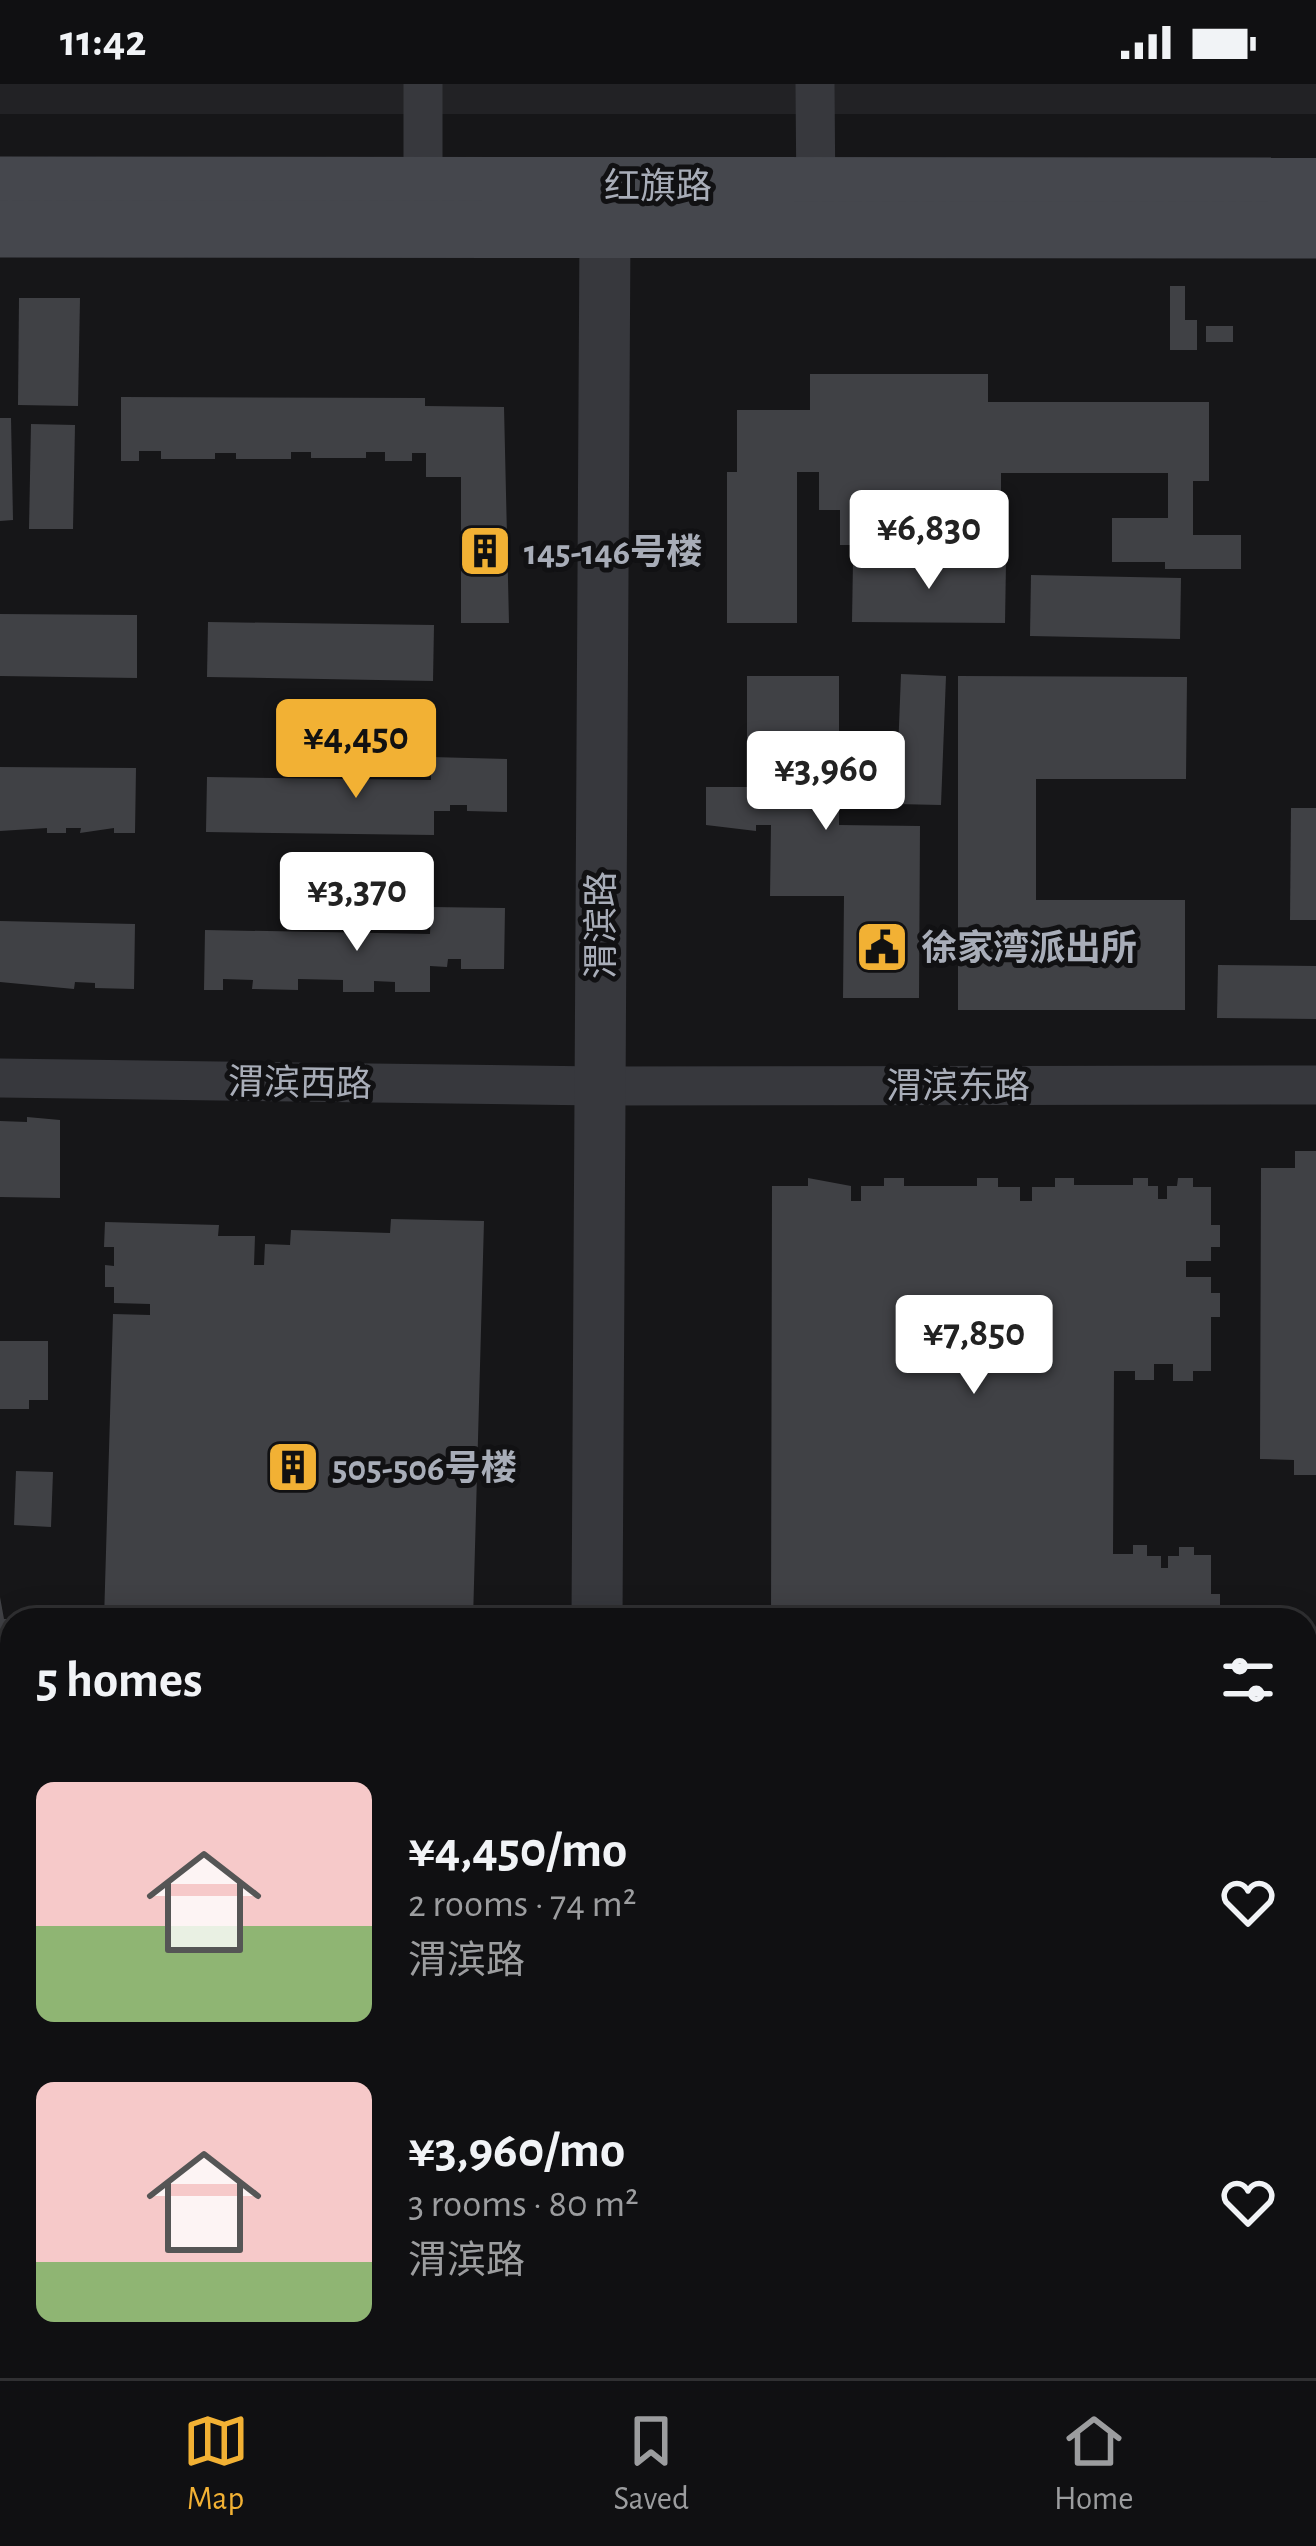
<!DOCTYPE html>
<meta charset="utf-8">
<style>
:root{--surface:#101012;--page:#1e1e20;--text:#f1f3f6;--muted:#9c9d9f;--line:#303032;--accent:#f2b134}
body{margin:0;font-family:"Alegreya Sans","Noto Sans SC",sans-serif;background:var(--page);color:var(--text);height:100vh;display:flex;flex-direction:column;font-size:45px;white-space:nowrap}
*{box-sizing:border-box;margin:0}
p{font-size:39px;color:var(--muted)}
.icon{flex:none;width:66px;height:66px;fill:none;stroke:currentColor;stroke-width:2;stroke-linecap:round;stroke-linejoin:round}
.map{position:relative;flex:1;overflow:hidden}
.drawer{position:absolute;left:0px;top:1524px;width:1317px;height:771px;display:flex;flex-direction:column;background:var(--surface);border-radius:36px 36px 0 0;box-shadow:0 6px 30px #0003,0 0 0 3px var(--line)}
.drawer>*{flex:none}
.price{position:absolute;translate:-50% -102px;padding:0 27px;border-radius:12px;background:#fff;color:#222;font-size:39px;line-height:78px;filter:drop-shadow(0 3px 6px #0008)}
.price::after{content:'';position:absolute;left:50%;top:72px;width:36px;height:27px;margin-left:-18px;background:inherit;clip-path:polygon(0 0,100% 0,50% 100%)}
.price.on{background:var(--accent);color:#111}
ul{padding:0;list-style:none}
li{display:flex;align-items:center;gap:36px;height:300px;padding:0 36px}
li span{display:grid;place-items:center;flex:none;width:336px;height:240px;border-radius:18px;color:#555}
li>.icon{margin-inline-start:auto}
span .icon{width:144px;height:144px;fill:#fffc;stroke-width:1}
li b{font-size:51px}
h2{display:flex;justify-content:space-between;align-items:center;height:144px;padding:0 36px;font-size:51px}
.status{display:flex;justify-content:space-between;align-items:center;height:84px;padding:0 60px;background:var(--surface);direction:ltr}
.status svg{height:33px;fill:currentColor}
.tabs{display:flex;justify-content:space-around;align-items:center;height:168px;border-top:3px solid var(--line);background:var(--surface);font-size:33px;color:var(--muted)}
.tabs a{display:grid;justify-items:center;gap:6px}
.tabs .on{color:var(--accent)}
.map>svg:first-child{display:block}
.built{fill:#222225}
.building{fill:#404145}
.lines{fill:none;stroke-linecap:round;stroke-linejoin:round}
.minor{stroke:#37383d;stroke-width:39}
.tertiary{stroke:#37383d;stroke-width:51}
.secondary{stroke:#45474d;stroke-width:57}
.labels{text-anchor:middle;stroke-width:10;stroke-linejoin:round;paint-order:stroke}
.street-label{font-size:36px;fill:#a8adb8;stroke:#111113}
.poi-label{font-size:36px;font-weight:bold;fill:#a8adb8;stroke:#111113;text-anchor:start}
</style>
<div class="status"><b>11:42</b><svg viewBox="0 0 49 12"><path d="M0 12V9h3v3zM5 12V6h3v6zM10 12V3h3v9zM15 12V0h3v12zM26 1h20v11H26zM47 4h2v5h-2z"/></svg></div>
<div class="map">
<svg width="1316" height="2294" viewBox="0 0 1316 2294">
<rect width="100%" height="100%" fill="#161618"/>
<rect class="built" x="0" y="0" width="1316" height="30"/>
<g class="building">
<path d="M1170,202H1185V236H1197V266H1170Z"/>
<path d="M19,214H80L78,322L18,321Z"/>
<rect x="1206" y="242" width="27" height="16"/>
<path d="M810,290H988V318H1209V397H1193V451H1241V485H1165V478H1112V434H1168V389H1001V461H840V426H819V388H797V539H727V388H737V326H810Z"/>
<path d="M121,313L425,314V322L504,323L509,539H461V393H426V369H412V377H385V368H366V374H311V368H291V375H236V369H215V375H161V367H139V377H121Z"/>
<path d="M0,334H11L13,436L0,437Z"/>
<path d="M31,340L75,341L73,445H29Z"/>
<path d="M853,477L1006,478L1005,539L852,538Z"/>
<path d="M1031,491L1181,494L1180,555L1030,552Z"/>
<path d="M0,530L137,531V594L0,592Z"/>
<path d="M208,538L434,541L433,597L207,593Z"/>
<path d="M901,590L946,592L941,721L896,720Z"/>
<path d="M747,592H839V741L920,742L919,914H843L844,812H770L771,741H756V747L706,741V703H747Z"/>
<path d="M958,592L1187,593L1186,695H1036V816H1185V926H958Z"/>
<path d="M431,673L507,675V728L467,727V721H450V727H434V751L206,748L207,693L431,696Z"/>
<path d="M0,683L136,684L135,749H114V744L80,749L81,744H66V749H47V744L0,747Z"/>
<path d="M1291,724H1316V836H1290Z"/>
<path d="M431,823L505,824L504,885H461V875H448L447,883L430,882V908H395V898L374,897V908H343V896L298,895V906L252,905L253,896L223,895V906H204L205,846L430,850Z"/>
<path d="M0,837L135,840L134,905L95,904V899L75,898L74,905L0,898Z"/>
<path d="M1218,881L1316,882V935L1217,934Z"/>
<path d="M27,1033L60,1036V1114L0,1113V1037L27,1038Z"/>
<path d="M1295,1067H1316V1391H1294V1376L1260,1375L1261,1084H1295Z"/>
<path d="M808,1094L851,1102V1117H861V1102H884V1094H904V1102H977V1094H998V1103H1020V1117H1032V1103H1055V1094H1074V1101H1133V1094H1148V1102H1158V1115H1167V1102H1177L1178,1094H1193V1103H1211V1141H1220V1163H1211V1177H1186V1193H1211V1209H1220V1233H1211V1287H1193V1297H1173V1280H1154V1296H1135V1287H1114L1113,1470H1133V1461H1147V1472H1161V1484H1168V1472H1179V1463H1194V1471H1211V1510H1220V1531H1211V1536H771L772,1102H808Z"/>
<path d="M391,1135L484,1137L473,1536H104L113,1230L150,1231V1220L114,1219V1203H105V1181L114,1182V1163H104L105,1138L219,1141L218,1152H255L254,1181H264L265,1160L290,1161L291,1146L390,1149Z"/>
<path d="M0,1257H48V1316H29V1325H0Z"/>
<path d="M16,1387L53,1388L51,1443L14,1441Z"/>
<path d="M0,1513L4,1535H12V1568H0Z"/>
<path d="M0,1726L12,1727V1776L0,1775Z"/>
<rect x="0" y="1904" width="12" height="70"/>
<rect x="0" y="2051" width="12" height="64"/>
<rect x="210" y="2283" width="21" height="11"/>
</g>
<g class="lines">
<g class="minor">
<path d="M815,0L816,122"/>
<path d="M423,127V0"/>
<path d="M0,994L599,1002L1316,1001"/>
</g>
<g class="tertiary">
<path d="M597,1536L605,145"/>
<path d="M0,1839H12"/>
<path d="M594,2294V2283"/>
</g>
<g class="secondary">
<path d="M0,101L1316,102"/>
<path d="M0,145L1316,146"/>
</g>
</g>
<defs>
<g id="building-square" transform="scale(2.7)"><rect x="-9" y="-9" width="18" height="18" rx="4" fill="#f2b134" stroke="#111113"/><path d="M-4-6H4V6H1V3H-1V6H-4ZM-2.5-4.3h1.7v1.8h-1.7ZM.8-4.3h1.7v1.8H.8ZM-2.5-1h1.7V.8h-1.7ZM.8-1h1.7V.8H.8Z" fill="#111"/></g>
<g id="civic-square" transform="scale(2.7)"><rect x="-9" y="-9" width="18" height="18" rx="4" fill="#f2b134" stroke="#111113"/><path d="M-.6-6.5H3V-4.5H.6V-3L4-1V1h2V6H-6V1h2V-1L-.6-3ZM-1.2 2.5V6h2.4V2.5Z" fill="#111"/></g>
</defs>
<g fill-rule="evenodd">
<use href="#building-square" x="485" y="467"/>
<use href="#civic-square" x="882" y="863"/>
<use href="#building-square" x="293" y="1383"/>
</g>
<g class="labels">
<g class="street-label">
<text x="658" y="114">红旗路</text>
<text transform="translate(600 841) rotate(-90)" y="13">渭滨路</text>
<text transform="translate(300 998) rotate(1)" y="13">渭滨西路</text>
<text x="958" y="1014">渭滨东路</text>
</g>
<g class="poi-label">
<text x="524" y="480">145-146号楼</text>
<text x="921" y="876">徐家湾派出所</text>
<text x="332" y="1396">505-506号楼</text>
</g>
</g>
</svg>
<b class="price" style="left:929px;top:508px">¥6,830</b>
<b class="price on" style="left:356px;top:717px">¥4,450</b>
<b class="price" style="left:826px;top:749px">¥3,960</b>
<b class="price" style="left:357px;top:870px">¥3,370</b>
<b class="price" style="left:974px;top:1313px">¥7,850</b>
<section class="drawer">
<h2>5 homes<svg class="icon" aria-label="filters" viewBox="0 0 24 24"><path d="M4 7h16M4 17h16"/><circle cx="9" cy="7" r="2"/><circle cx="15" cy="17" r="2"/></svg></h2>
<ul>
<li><span style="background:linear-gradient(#f6c9c9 60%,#8fb573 0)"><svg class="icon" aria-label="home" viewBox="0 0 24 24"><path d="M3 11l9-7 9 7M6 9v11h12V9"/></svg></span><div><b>¥4,450/mo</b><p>2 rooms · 74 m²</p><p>渭滨路</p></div><svg class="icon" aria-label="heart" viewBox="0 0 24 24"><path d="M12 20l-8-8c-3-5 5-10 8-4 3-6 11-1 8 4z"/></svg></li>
<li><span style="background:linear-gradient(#f6c9c9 75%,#8fb573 0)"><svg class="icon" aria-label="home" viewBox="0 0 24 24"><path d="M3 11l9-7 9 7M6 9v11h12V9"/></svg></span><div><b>¥3,960/mo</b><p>3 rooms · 80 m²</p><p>渭滨路</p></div><svg class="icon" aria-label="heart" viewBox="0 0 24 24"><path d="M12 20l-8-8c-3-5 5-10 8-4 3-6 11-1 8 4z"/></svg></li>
</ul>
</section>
</div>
<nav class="tabs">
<a class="on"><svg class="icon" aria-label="map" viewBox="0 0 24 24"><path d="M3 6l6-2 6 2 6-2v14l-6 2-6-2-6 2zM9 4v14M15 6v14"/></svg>Map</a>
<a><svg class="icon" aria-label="saved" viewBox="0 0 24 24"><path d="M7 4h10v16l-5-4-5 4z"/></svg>Saved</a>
<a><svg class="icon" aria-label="home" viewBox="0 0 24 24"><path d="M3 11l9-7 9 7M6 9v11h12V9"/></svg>Home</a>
</nav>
